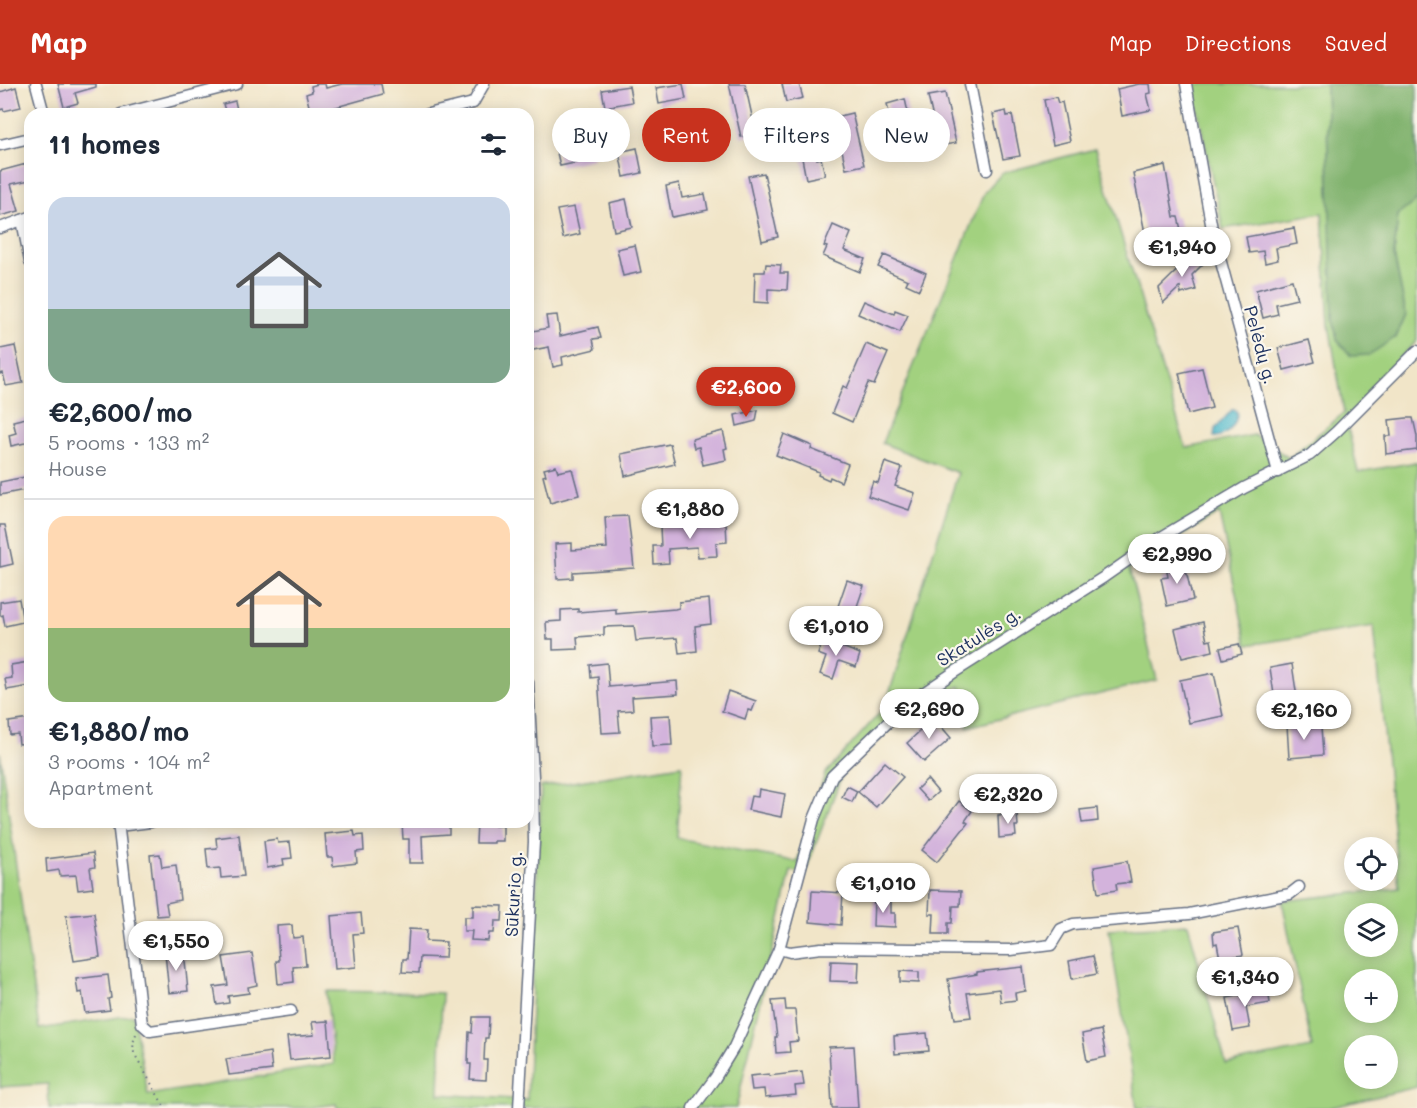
<!DOCTYPE html>
<meta charset="utf-8">
<style>
:root{--surface:#fff;--page:#f6f6f7;--text:#1f2937;--muted:#747a83;--line:#e0e1e3;--accent:#c8321e}
body{margin:0;font-family:Mali,sans-serif;background:var(--page);color:var(--text);height:100vh;display:flex;flex-direction:column;font-size:22px;white-space:nowrap}
*{box-sizing:border-box;margin:0}
p{font-size:20px;color:var(--muted)}
.icon{flex:none;width:33px;height:33px;fill:none;stroke:currentColor;stroke-width:2;stroke-linecap:round;stroke-linejoin:round}
.map{position:relative;flex:1;overflow:hidden}
.side{position:absolute;left:24px;top:24px;width:510px;height:720px;display:flex;flex-direction:column;background:var(--surface);border-radius:18px;box-shadow:0 3px 15px #0003}
.side>*{flex:none}
.guide{position:absolute;left:552px;top:24px;width:570px;height:54px;display:flex;gap:12px}
.fabs{position:absolute;left:1344px;top:753px;display:grid;gap:12px}
.fabs a{display:grid;place-items:center;width:54px;height:54px;border-radius:50%;background:var(--surface);box-shadow:0 3px 15px #0003;font-size:30px}
.price{position:absolute;translate:-50% -51px;padding:0 14px;border-radius:21px;background:#fff;color:#222;font-size:20px;line-height:39px;filter:drop-shadow(0 2px 3px #0008)}
.price::after{content:'';position:absolute;left:50%;top:36px;width:18px;height:14px;margin-left:-9px;background:inherit;clip-path:polygon(0 0,100% 0,50% 100%)}
.price.active{background:var(--accent);color:#fff}
ul{padding:0;list-style:none}
li{display:grid;align-content:center;gap:12px;height:318px;padding:0 24px}
li+li{border-top:2px solid var(--line)}
li span{display:grid;place-items:center;height:186px;border-radius:18px;color:#555}
li>.icon{margin-inline-start:auto}
span .icon{width:108px;height:108px;fill:#fffc;stroke-width:1}
li b{font-size:26px}
h2{display:flex;justify-content:space-between;align-items:center;height:72px;padding:0 24px;font-size:26px}
.pill{padding:0 21px;border-radius:27px;background:var(--surface);box-shadow:0 3px 15px #0003;font-size:21px;line-height:54px}
.pill.active{background:var(--accent);color:#fff}
header{display:flex;align-items:center;gap:36px;box-sizing:border-box;height:84px;padding:0 30px;background:var(--accent);color:#fff}
header strong{font-size:28px}
nav{display:flex;gap:33px;margin-inline-start:auto;font-size:21px}
.map>svg:first-child{display:block}
.green{fill:#a2d17f;stroke:#5e806e;stroke-width:1.5;fill-rule:evenodd}
.forest{fill:#81b36e;stroke:#4e7166;stroke-width:1.5}
.water{fill:#4db8ca;stroke:#347494;stroke-width:1.5}
.building{fill:#d3b3dc}
.lines{fill:none;stroke-linecap:round;stroke-linejoin:round}
.street-casing{stroke:#666f83;stroke-width:13}
.path{stroke:#666f83;stroke-width:2;stroke-dasharray:1.5 4.5;stroke-linecap:butt}
.street{stroke:#fff;stroke-width:10}
.labels{text-anchor:middle;stroke-width:4.5;stroke-linejoin:round;paint-order:stroke}
.street-label{font-size:18px;fill:#1b2f5e;stroke:#fbf7ec}
</style>
<header>
<strong>Map</strong>
<nav><a>Map</a><a>Directions</a><a>Saved</a></nav>
</header>
<div class="map">
<svg width="1417" height="1024" viewBox="0 0 1417 1024">
<rect width="100%" height="100%" fill="#fbf7ec"/>
<filter id="ink" filterUnits="userSpaceOnUse"><feTurbulence type="fractalNoise" baseFrequency=".0167" numOctaves="2"/><feDisplacementMap in="SourceGraphic" scale="12" xChannelSelector="R" yChannelSelector="G"/><feConvolveMatrix kernelMatrix="1 2 1 2 8 2 1 2 1" color-interpolation-filters="sRGB"/></filter>
<filter id="wash" filterUnits="userSpaceOnUse"><feTurbulence type="fractalNoise" baseFrequency=".008" numOctaves="4" result="noise"/><feDisplacementMap in="SourceGraphic" scale="24" xChannelSelector="R" yChannelSelector="G"/><feGaussianBlur stdDeviation="1.35" result="paint"/><feColorMatrix in="noise" values="0 0 0 0 0 0 0 0 0 0 0 0 0 0 0 0 0 1.4 0 .05"/><feComposite in="paint" operator="in"/></filter>
<g filter="url(#wash)">
<rect width="100%" height="100%" fill="#f1e5c8"/>
<path class="green" d="M1192,0H1326L1329,108L1396,254L1406,230L1394,171L1398,130L1417,116V257L1393,281L1346,335L1358,388L1417,378V1003L1329,1024H1137L1109,845L1188,840L1226,980L1312,963L1282,817L1399,804L1374,542L1247,561L1219,429L1129,484L1157,596L967,643L960,602L910,627L843,688L805,789L791,787L736,1024H337L336,1020L308,1024H49L48,1000L0,1003V668L39,945L133,931L148,1011L334,980L326,907L442,909L439,1010L527,1016L541,703L682,681L677,754L797,778L825,690L885,623L958,389L882,359L984,109L1002,89L1095,65L1186,364L1254,351L1289,374L1344,329L1329,241L1322,129L1223,145ZM1354,830H1388V862H1354ZM1354,896H1388V928H1354ZM1354,962H1388V994H1354Z"/>
<path class="forest" d="M1326,0H1417V116L1398,131L1394,171L1406,230L1396,253L1369,271L1351,272L1337,256L1333,236Z"/>
<path class="water" d="M1232,326H1235L1237,328C1237,341 1227,353 1214,353L1215,345Z"/>
<g id="blocks">
<g class="building">
<path d="M58,0H96V3L75,9L78,19L64,23Z"/>
<path d="M318,0H325L326,4L342,0H381L383,10L311,30L306,10L312,8L311,2Z"/>
<path d="M683,0L686,15L659,20L656,4Z"/>
<path d="M729,0H745L756,50L741,53Z"/>
<path d="M782,0H799L803,14L786,18Z"/>
<path d="M1139,0H1150L1151,9L1147,10L1151,26L1122,32L1117,5Z"/>
<path d="M629,2L632,18L605,23L602,6Z"/>
<path d="M16,3L21,23L4,27L3,25L0,26V8Z"/>
<path d="M945,9L956,59L939,62L928,12Z"/>
<path d="M1056,13L1058,19L1062,18L1070,57L1053,61L1044,16Z"/>
<path d="M905,15L909,33L905,34L910,53L913,52L917,68L899,72L887,20Z"/>
<path d="M235,17L238,30H226L223,20Z"/>
<path d="M1006,27L1007,32L1012,31L1020,72L1003,75L993,30Z"/>
<path d="M852,29L864,81L846,85L835,33Z"/>
<path d="M814,40L817,55L813,56L817,75L821,74L825,91L806,95L796,43Z"/>
<path d="M692,44L695,60L668,64L665,49Z"/>
<path d="M590,52L594,75L560,82L555,60Z"/>
<path d="M637,64L642,89L624,93L619,68Z"/>
<path d="M30,79V96L11,100L19,127L0,132V87Z"/>
<path d="M1165,81L1174,133H1178L1182,150L1147,159L1133,89Z"/>
<path d="M764,89L778,153L762,157L748,92Z"/>
<path d="M679,99L682,114L705,110L708,126L672,133L666,102Z"/>
<path d="M626,115L632,143L614,147L609,119Z"/>
<path d="M574,123L580,150L563,154L557,126Z"/>
<path d="M833,141L851,149L844,166L865,175L860,188L823,172L827,163L824,162Z"/>
<path d="M1294,144L1297,160L1276,164L1278,176L1265,179L1263,167L1249,169L1246,153Z"/>
<path d="M635,161L641,188L623,192L617,165Z"/>
<path d="M1200,164L1203,180L1192,191L1196,206L1181,210L1180,203L1163,219L1159,204Z"/>
<path d="M884,171L926,189L919,206L906,200L908,196L878,183Z"/>
<path d="M766,180L781,181L780,189H788L787,206L768,205V219L754,218L755,188H765Z"/>
<path d="M1292,196L1297,215L1276,220L1278,230L1263,234L1256,206Z"/>
<path d="M864,217L894,230L895,226L908,231L900,248L858,230Z"/>
<path d="M557,231L560,252L598,243L601,254L593,255L595,265L562,273L563,281L553,283L549,263L528,267V248L548,244L546,232Z"/>
<path d="M1309,256L1315,278L1284,286L1278,264Z"/>
<path d="M866,260L888,269L874,301L868,299L852,338L832,329L843,302L847,304Z"/>
<path d="M15,262L23,299L6,302L3,289L0,290V265Z"/>
<path d="M1202,284L1212,324L1188,330L1179,289Z"/>
<path d="M758,326L756,337L737,342L735,331Z"/>
<path d="M30,333V358L11,362L9,351L16,349L13,337Z"/>
<path d="M1407,334H1413L1417,352V366L1386,370L1385,352H1391L1389,336Z"/>
<path d="M723,347L727,364L724,365L726,376L703,381L699,363L694,364L692,355Z"/>
<path d="M784,350L812,362L811,365L848,380L841,398L830,393L829,396L818,391L819,388L776,371Z"/>
<path d="M670,360L675,380L625,392L621,370Z"/>
<path d="M885,378L902,384L895,402L915,409L909,426L868,412L873,397L878,399Z"/>
<path d="M556,382L558,388L572,385L579,411L550,419L543,392L546,391L544,385Z"/>
<path d="M30,392V405L0,411V398Z"/>
<path d="M628,432L634,484L573,488V494L557,495L555,460L572,459V466L607,464L605,433Z"/>
<path d="M726,439L727,458L716,459L717,472L698,473L697,463L668,465L669,479L654,480L653,462H661L660,443Z"/>
<path d="M0,441H5L13,480L0,483Z"/>
<path d="M1184,479L1193,516L1167,522L1161,494L1168,493L1166,483Z"/>
<path d="M847,496L864,502L852,537L835,531Z"/>
<path d="M19,515L23,538L5,542L3,531L0,532V518Z"/>
<path d="M709,515L711,540L695,542L697,567L679,569L677,554L636,557L634,542L604,543V551L577,553L578,565L553,566V555H547L546,538L561,537V526L578,525V528L616,525V530L675,525L679,524V518Z"/>
<path d="M1203,538L1207,557L1211,556L1213,567L1182,574L1175,545Z"/>
<path d="M832,555L843,559L842,563L860,570L856,583L839,577L833,595L820,590L826,573L818,570L823,556L831,559Z"/>
<path d="M1239,560L1242,570L1223,575L1220,564Z"/>
<path d="M29,578L30,602L7,606L5,595L12,594L11,581Z"/>
<path d="M607,579L609,603L677,597L678,610L632,613L633,626L618,627L620,648L602,649L598,593L591,594L590,581Z"/>
<path d="M1292,580L1297,614L1275,617L1270,584Z"/>
<path d="M1214,589L1223,632L1189,639L1180,596Z"/>
<path d="M728,607L756,617L752,627L748,626L745,635L722,627Z"/>
<path d="M670,631L672,661L652,662L650,632Z"/>
<path d="M934,634L951,654L924,678L907,659Z"/>
<path d="M30,635V659L19,660L18,650L10,651L9,638Z"/>
<path d="M1311,638L1312,644L1321,643L1323,671L1289,674L1287,641Z"/>
<path d="M885,678L903,693L876,723L858,708Z"/>
<path d="M927,695L938,708L928,717L917,705Z"/>
<path d="M847,702L857,707L852,718L842,713Z"/>
<path d="M759,705L785,710L781,733L748,726L751,712L758,713Z"/>
<path d="M959,717L972,727L965,737L968,739L937,778L922,766Z"/>
<path d="M1097,724L1098,737L1082,739L1080,726Z"/>
<path d="M1017,729L1018,742H1015L1016,752L999,754L998,731Z"/>
<path d="M421,738V740L449,739V750L422,752L423,779H409V755H403L402,739Z"/>
<path d="M477,738H495V742H503V757H494V759H476Z"/>
<path d="M354,747L355,752L363,751L364,767L356,768L357,779L333,782L332,773H327L325,750Z"/>
<path d="M239,751L244,792L221,794L220,784L208,785L206,765L217,764L216,754Z"/>
<path d="M277,755L278,759L290,758L292,774L283,775L284,781L267,784L264,757Z"/>
<path d="M93,769L95,783L90,784L93,804L78,806L76,791L60,792L59,786L47,788L46,775Z"/>
<path d="M160,770L162,783L176,781L180,816L166,819L168,831L157,832L150,771Z"/>
<path d="M1127,777L1131,798L1116,800L1117,806L1098,809L1094,783Z"/>
<path d="M912,791H922L923,803L912,804Z"/>
<path d="M930,806L961,807L960,822H953L952,839H948V850H933L934,830H929Z"/>
<path d="M812,807L843,809L841,841L810,838Z"/>
<path d="M874,815L891,816V829H895V843L873,842Z"/>
<path d="M473,821L503,822L502,837H495L494,849H489L488,857L471,856L472,847H464V833H473Z"/>
<path d="M94,829L100,873L74,877L66,832Z"/>
<path d="M361,829L363,849L353,850L356,883L335,885L331,832Z"/>
<path d="M292,841L293,854L303,853L306,882L293,883L294,898L278,900L276,877H279L277,842Z"/>
<path d="M1238,844L1243,871L1220,875L1217,859L1214,860L1213,848Z"/>
<path d="M409,845L427,846L426,857L446,858L445,874L420,873L419,889L402,888L403,875H407Z"/>
<path d="M184,867L188,907L169,909L165,869Z"/>
<path d="M252,869L257,901L248,903L249,909L228,912L229,919L217,921L214,903L228,901L223,873Z"/>
<path d="M1093,872L1097,890L1072,895L1069,877Z"/>
<path d="M831,877L859,878L858,898L830,897Z"/>
<path d="M1023,883L1026,907L1015,909L1016,916L1001,918L999,905L967,909L971,933L955,935L948,895L977,890V888Z"/>
<path d="M900,887L919,888V899L900,898Z"/>
<path d="M108,891L111,914L108,915L110,926L85,929L82,908L78,909L76,895Z"/>
<path d="M1268,906L1270,919L1246,923L1250,944L1233,947L1227,914Z"/>
<path d="M785,916L786,926H795L798,957L789,958L790,968L776,969L775,953H777L772,917Z"/>
<path d="M473,933H489L488,954H485L484,976H487L486,996L470,995L471,980H468L469,948L472,949Z"/>
<path d="M328,937L331,972L290,976L287,953L314,951L312,938Z"/>
<path d="M1101,946L1106,973L1087,977L1082,950Z"/>
<path d="M927,949L929,967L895,970L894,952Z"/>
<path d="M854,962L858,1024H832L829,963Z"/>
<path d="M270,968L272,986L229,991L226,975Z"/>
<path d="M802,988L804,1001L795,1002L796,1011L765,1014L764,1005L752,1006L750,992L769,990V992Z"/>
</g>
</g>
</g>
<g filter="url(#ink)">
<use href="#blocks" fill-opacity="0" stroke="#666f83" stroke-width="1.5"/>
<g class="lines">
<g class="street-casing">
<g id="street">
<path d="M36,0L44,30"/>
<path d="M970,0L987,86"/>
<path d="M1186,0L1212,145L1278,388"/>
<path d="M473,19L484,0"/>
<path d="M121,30L237,0"/>
<path d="M428,30L473,19"/>
<path d="M0,61L30,54"/>
<path d="M22,136L30,178"/>
<path d="M0,144L30,133"/>
<path d="M118,738L142,940L150,947L291,927"/>
<path d="M118,742L151,738"/>
<path d="M779,865L790,868L821,864L1011,866L1051,861L1061,845L1073,840L1189,830L1290,810L1299,803"/>
<path d="M519,1024L534,758L533,693L528,598"/>
<path d="M693,1024L715,994L734,963L779,865L814,735L832,692L907,620L953,589L1104,493L1163,452L1244,404L1310,371L1336,348L1417,267"/>
</g>
</g>
<path class="path" d="M136,950L133,959L134,969L165,1024"/>
<use href="#street" class="street"/>
</g>
</g>
<g class="labels">
<g class="street-label">
<text transform="translate(1260 261) rotate(75)" y="6">Pelėdų g.</text>
<text transform="translate(979 553) rotate(-32)" y="6">Skatulės g.</text>
<text transform="translate(514 810) rotate(-87)" y="6">Sūkurio g.</text>
</g>
</g>
</svg>
<div class="fabs">
<a><svg class="icon" aria-label="locate" viewBox="0 0 24 24"><circle cx="12" cy="12" r="6"/><path d="M12 2v4M12 18v4M2 12h4M18 12h4"/></svg></a>
<a><svg class="icon" aria-label="layers" viewBox="0 0 24 24"><path d="M12 4l9 5-9 5-9-5zM3 14l9 5 9-5"/></svg></a>
<a>+</a>
<a>−</a>
</div>
<b class="price" style="left:1182px;top:194px">€1,940</b>
<b class="price active" style="left:746px;top:334px">€2,600</b>
<b class="price" style="left:690px;top:456px">€1,880</b>
<b class="price" style="left:1177px;top:501px">€2,990</b>
<b class="price" style="left:836px;top:573px">€1,010</b>
<b class="price" style="left:929px;top:656px">€2,690</b>
<b class="price" style="left:1304px;top:657px">€2,160</b>
<b class="price" style="left:1008px;top:741px">€2,320</b>
<b class="price" style="left:883px;top:830px">€1,010</b>
<b class="price" style="left:176px;top:888px">€1,550</b>
<b class="price" style="left:1245px;top:924px">€1,340</b>
<div class="guide">
<a class="pill">Buy</a>
<a class="pill active">Rent</a>
<a class="pill">Filters</a>
<a class="pill">New</a>
</div>
<section class="side">
<h2>11 homes<svg class="icon" aria-label="filters" viewBox="0 0 24 24"><path d="M4 7h16M4 17h16"/><circle cx="9" cy="7" r="2"/><circle cx="15" cy="17" r="2"/></svg></h2>
<ul>
<li><span style="background:linear-gradient(#c9d6e8 60%,#7fa58c 0)"><svg class="icon" aria-label="home" viewBox="0 0 24 24"><path d="M3 11l9-7 9 7M6 9v11h12V9"/></svg></span><div><b>€2,600/mo</b><p>5 rooms · 133 m²</p><p>House</p></div></li>
<li><span style="background:linear-gradient(#ffd9b3 60%,#8fb573 0)"><svg class="icon" aria-label="home" viewBox="0 0 24 24"><path d="M3 11l9-7 9 7M6 9v11h12V9"/></svg></span><div><b>€1,880/mo</b><p>3 rooms · 104 m²</p><p>Apartment</p></div></li>
</ul>
</section>
</div>
